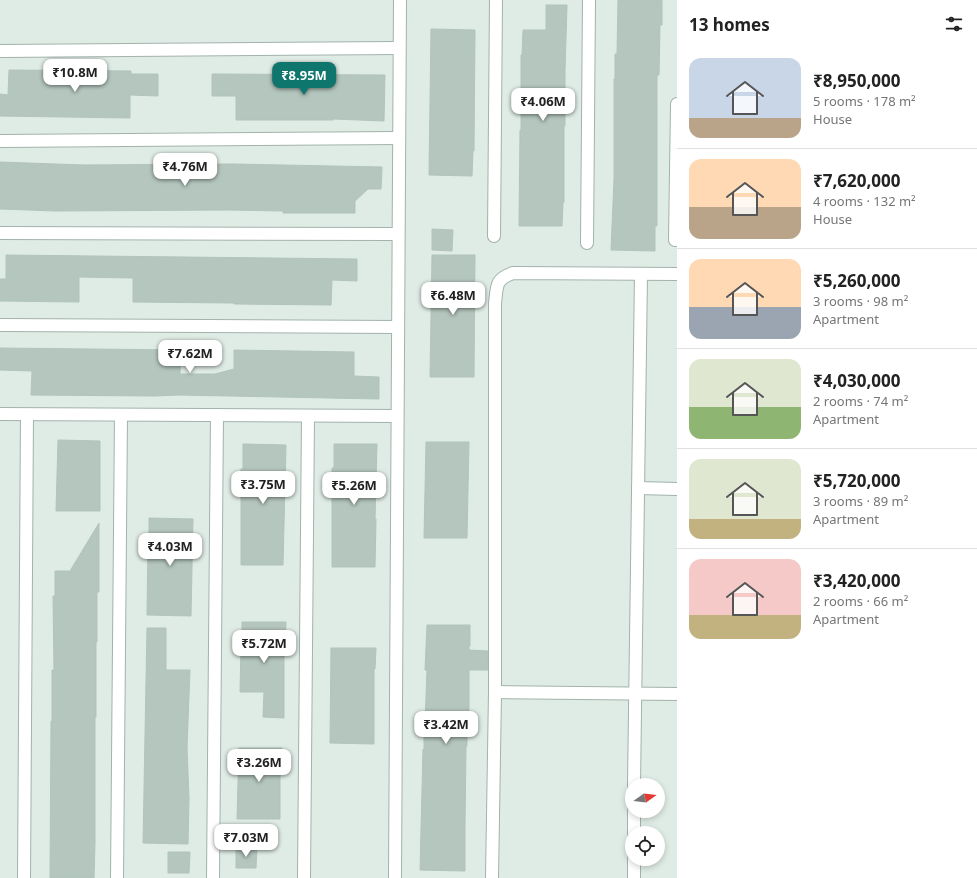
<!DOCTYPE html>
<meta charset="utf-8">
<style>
:root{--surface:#fff;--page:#f2f2f2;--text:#222;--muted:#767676;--line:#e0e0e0;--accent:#0f766e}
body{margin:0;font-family:"Noto Sans",sans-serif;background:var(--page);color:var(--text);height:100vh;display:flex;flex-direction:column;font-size:15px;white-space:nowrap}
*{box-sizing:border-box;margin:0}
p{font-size:13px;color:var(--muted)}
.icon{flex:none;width:22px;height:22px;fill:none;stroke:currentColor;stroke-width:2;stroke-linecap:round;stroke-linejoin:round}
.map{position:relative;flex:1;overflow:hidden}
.sheet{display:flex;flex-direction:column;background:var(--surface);width:300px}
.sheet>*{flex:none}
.needle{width:26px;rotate:76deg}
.fabs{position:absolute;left:625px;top:778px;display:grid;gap:8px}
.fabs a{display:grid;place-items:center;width:40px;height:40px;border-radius:50%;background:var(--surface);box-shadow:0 2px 6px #0003;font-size:20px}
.price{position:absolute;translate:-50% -34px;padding:0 9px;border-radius:8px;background:#fff;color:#222;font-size:13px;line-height:26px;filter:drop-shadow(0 1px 2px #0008)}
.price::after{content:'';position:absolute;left:50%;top:24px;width:12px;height:9px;margin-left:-6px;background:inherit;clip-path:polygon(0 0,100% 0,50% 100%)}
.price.active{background:var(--accent);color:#fff}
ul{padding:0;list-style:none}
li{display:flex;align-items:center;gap:12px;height:100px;padding:0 12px}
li+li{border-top:1px solid var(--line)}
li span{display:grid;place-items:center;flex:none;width:112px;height:80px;border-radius:12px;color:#555}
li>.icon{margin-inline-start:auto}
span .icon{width:48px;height:48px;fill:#fffc;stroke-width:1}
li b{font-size:17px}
h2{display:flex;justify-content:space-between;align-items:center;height:48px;padding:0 12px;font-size:17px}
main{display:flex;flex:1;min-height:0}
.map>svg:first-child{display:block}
.building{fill:#b4c6be;stroke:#b1c5bc}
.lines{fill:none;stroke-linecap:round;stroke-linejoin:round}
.minor-casing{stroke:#a2b3ac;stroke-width:14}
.minor{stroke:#fff;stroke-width:12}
</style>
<main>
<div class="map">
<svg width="677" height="878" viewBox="0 0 677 878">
<rect width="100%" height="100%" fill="#dfebe5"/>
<g class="building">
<path d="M618,0H662V25H660L659,75H657V226H655V251L611,250L614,180V79H615V54H617Z"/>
<path d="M546,5H567L565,70V126H564V202H563L562,226H519L520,130H521V55H522L523,30H546Z"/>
<path d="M431,29L475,30L474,151H473L472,176L429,175Z"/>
<path d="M9,70L131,71V74H158V96L130,95V118L0,116V94L8,95Z"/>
<path d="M212,74L385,75L384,121L333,119V120H236V96H212Z"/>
<path d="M0,162L84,165L234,164L382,167L381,189H368L355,201V213H283V211L229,210L55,211L0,209Z"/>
<path d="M432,229L453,230L452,251L432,250Z"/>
<path d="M6,255L357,259V281L332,280L331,305L234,304V303L133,302V278L79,277V302L0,301V279H6Z"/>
<path d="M432,255H475L474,377H430Z"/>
<path d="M0,348L181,350L180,374H215L234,369V350L354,352V376L379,377V399L179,395L154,396L31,395L32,371L0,370Z"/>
<path d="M58,440L100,441V511H56Z"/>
<path d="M426,442H469L467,538H424Z"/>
<path d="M243,444L286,445L283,565H241V469H243Z"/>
<path d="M334,444H377L375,519H376L375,567H332V468H334Z"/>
<path d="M149,518L193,519L191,616L147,615L148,543H149Z"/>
<path d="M99,523V592H97V642H96V717H95V843L94,878H50L51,721H52V670H54L53,596H55V571H70Z"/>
<path d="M242,622H286L285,642H284V718L263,717L264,692H240L241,646H242Z"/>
<path d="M427,625H470V646H469V650L488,651V670H469V721H467V746H466L465,825V871L420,870L423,749L424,750V724H425L427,670H425Z"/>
<path d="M147,628H166V670H190L187,747L189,798L188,844L143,843Z"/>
<path d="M331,648H376L375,669H374V744L330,743Z"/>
<path d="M239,748H282V769H280V819H237Z"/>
<path d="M236,848H257L256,868H236Z"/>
<path d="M168,852H190L189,873H168Z"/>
</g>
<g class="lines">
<g class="minor-casing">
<g id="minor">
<path d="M0,51L399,48"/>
<path d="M0,141L398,138"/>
<path d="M0,233L398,234"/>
<path d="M494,236L496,0"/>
<path d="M675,240L677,104"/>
<path d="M587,243L589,0"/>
<path d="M0,325L398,327"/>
<path d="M0,414L397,416"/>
<path d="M638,488L677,489"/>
<path d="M495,692L677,694"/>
<path d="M634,785L641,274"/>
<path d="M634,833V811"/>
<path d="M24,878L27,415"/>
<path d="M117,878L121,415"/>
<path d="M213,878L217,415"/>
<path d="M304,878L308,416"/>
<path d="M395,878L400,0"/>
<path d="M492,878L495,692V304C497,286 495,279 513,273L677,274"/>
<path d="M634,878V859"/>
</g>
</g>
<use href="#minor" class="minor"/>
</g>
</svg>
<div class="fabs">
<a><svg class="needle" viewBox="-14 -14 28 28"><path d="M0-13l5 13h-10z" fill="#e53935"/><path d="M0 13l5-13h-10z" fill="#767676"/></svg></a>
<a><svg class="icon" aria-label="locate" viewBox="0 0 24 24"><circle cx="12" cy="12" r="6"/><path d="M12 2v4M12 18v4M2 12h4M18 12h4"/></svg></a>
</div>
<b class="price" style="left:75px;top:93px">₹10.8M</b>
<b class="price active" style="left:304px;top:96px">₹8.95M</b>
<b class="price" style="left:543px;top:122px">₹4.06M</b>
<b class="price" style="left:185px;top:187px">₹4.76M</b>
<b class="price" style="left:453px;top:316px">₹6.48M</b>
<b class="price" style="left:190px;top:374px">₹7.62M</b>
<b class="price" style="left:263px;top:505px">₹3.75M</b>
<b class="price" style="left:354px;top:506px">₹5.26M</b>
<b class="price" style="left:170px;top:567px">₹4.03M</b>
<b class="price" style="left:264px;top:664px">₹5.72M</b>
<b class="price" style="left:446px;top:745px">₹3.42M</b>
<b class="price" style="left:259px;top:783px">₹3.26M</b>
<b class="price" style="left:246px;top:858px">₹7.03M</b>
</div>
<section class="sheet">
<h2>13 homes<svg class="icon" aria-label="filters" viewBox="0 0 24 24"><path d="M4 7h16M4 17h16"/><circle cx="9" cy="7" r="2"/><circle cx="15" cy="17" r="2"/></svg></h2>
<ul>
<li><span style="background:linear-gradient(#c9d6e8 75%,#b9a48a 0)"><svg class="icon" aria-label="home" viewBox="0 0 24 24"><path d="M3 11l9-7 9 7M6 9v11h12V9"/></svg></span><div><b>₹8,950,000</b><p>5 rooms · 178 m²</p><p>House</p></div></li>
<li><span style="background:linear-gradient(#ffd9b3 60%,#b9a48a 0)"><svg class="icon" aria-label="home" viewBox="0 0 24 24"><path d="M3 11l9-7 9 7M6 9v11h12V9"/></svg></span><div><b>₹7,620,000</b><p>4 rooms · 132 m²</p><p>House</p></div></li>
<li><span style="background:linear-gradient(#ffd9b3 60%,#9aa5b1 0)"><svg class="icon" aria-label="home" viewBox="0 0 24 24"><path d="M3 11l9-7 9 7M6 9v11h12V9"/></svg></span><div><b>₹5,260,000</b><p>3 rooms · 98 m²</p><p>Apartment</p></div></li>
<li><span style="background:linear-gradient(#dfe7d0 60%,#8fb573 0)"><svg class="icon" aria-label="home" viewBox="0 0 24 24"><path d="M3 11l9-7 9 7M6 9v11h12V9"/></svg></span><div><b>₹4,030,000</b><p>2 rooms · 74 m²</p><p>Apartment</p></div></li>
<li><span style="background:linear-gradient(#dfe7d0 75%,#c2b280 0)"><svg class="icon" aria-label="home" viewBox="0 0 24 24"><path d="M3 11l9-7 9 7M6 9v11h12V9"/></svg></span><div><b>₹5,720,000</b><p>3 rooms · 89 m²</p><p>Apartment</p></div></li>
<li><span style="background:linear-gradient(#f6c9c9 70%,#c2b280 0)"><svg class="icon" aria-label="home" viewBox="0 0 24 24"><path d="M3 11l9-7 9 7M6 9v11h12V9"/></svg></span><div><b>₹3,420,000</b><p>2 rooms · 66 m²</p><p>Apartment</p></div></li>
</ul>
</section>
</main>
